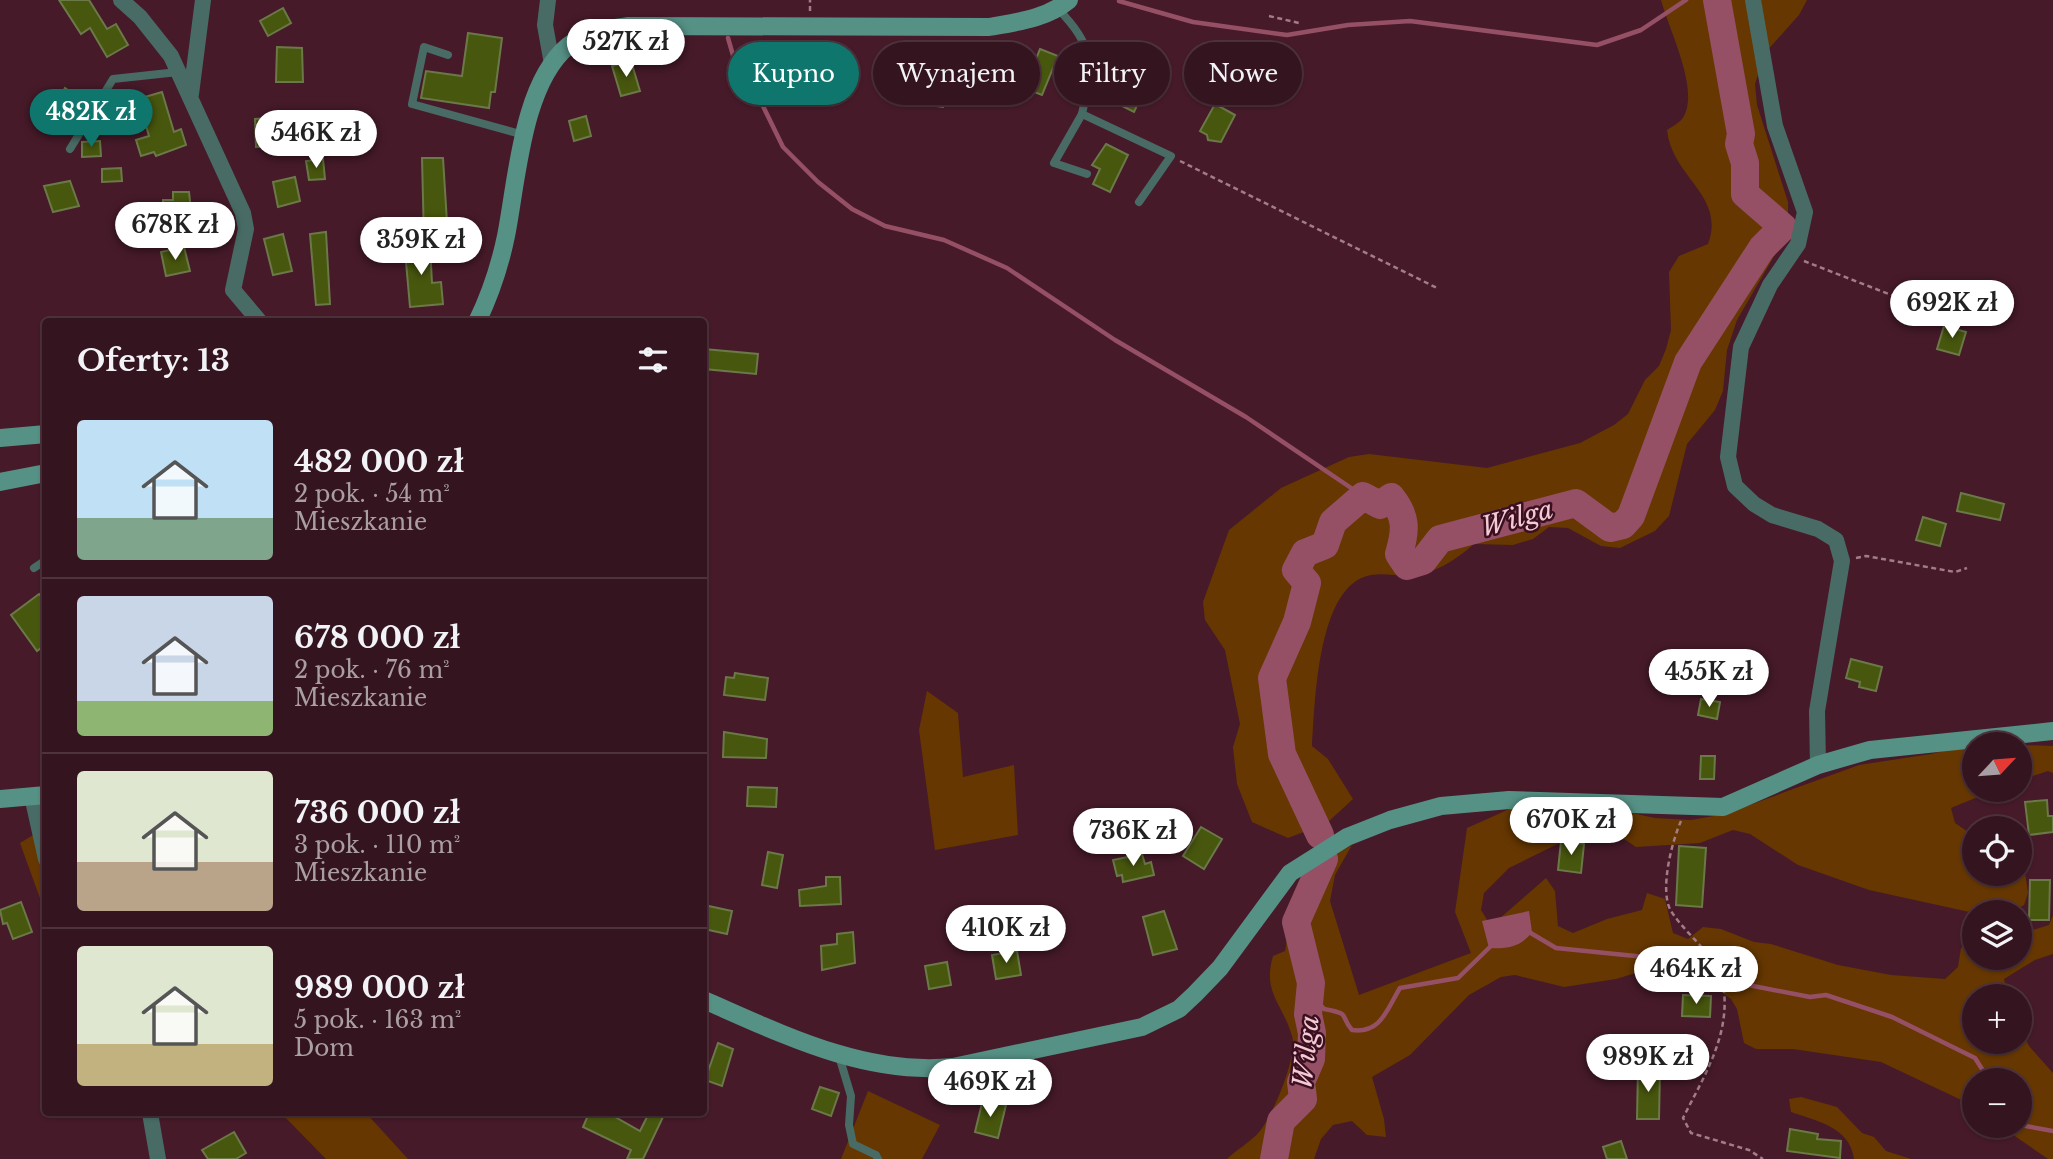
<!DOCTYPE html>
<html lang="pl">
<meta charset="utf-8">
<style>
:root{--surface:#34141f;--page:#3f212c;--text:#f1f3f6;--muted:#a99ea4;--line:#4e333d;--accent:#0f766e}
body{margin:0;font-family:"Libre Baskerville",serif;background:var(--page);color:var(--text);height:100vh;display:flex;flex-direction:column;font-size:26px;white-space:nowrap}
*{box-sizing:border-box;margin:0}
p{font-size:23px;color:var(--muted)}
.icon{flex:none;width:38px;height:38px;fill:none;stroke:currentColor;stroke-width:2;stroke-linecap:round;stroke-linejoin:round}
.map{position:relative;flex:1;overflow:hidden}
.drawer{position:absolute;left:42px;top:318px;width:665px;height:798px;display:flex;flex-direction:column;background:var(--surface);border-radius:7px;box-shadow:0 2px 5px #0004,0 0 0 2px var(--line)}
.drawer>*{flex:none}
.hud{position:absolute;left:728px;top:42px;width:665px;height:63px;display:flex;gap:14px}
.needle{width:46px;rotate:64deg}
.controls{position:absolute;left:1962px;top:732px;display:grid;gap:14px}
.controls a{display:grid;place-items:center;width:70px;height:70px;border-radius:50%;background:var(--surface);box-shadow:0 2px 5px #0004,0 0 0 2px var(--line);font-size:35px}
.price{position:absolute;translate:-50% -60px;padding:0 16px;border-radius:24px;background:#fff;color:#222;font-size:23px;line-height:46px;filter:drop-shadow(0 2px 4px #0008)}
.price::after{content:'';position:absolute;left:50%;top:42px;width:21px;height:16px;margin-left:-10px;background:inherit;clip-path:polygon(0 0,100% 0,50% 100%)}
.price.active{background:var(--accent);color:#fff}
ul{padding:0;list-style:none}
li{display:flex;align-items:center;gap:21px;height:175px;padding:0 35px}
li+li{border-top:2px solid var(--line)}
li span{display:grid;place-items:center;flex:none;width:196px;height:140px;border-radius:7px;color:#555}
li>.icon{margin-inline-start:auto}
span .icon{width:84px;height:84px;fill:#fffc;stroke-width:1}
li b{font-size:30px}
h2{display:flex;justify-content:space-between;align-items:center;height:84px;padding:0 35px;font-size:30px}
.chip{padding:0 24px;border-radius:32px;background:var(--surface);box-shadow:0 2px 5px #0004,0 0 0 2px var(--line);font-size:24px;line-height:63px}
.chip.active{background:var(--accent);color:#fff}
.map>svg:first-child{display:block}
.green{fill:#663701}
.water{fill:#955065}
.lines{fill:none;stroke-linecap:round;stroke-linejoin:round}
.stream{stroke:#955065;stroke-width:4.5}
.river{stroke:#955065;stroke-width:28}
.building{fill:#48570e;stroke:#6b7848;stroke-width:2}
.path{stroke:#a27d88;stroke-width:2.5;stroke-dasharray:5 3.5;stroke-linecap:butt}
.lane{stroke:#486c65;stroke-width:8}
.street{stroke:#486c65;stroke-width:16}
.secondary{stroke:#569186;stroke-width:18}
.labels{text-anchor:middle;stroke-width:5;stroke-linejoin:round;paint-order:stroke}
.water-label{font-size:26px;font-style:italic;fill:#f4cad5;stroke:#3a0f1f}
</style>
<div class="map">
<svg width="2053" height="1159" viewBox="0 0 2053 1159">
<rect width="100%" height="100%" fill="#461a29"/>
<g class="green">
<path d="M1661,0H1807L1799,15L1765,53L1755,84L1757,105L1788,202V232L1737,320L1727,350L1723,391L1715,410L1687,444L1669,516L1655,531L1620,548L1601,546L1568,528L1549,527L1533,539L1513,545L1474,544C1457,559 1432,576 1408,576C1396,576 1384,573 1371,575C1317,584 1315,703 1312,746L1328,759L1353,799L1327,823L1288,838L1252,822L1237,784L1233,747L1240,724L1225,650L1205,620L1203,602L1229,530L1281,488L1349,457L1369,454L1487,468L1580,443L1614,425L1628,414L1645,380L1659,366L1666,349L1671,330L1669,272L1679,256L1708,244C1726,195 1672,178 1667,130C1673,126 1681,122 1684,116C1699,88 1669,30 1661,0Z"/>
<path d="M927,691L958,713L963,777L1014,765L1018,835L935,850L919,730Z"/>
<path d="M1974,744V789H1997L1951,808L1955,823L1974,836V873H2020V866H2024L2028,893L2024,905L2012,912L1974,913L1869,890L1798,865L1750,834L1733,830L1700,843L1636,847L1621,837L1604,832L1570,838L1509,868L1484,893L1481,910L1491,926L1546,878L1555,891L1558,926L1573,933L1607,919L1642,910L1647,893L1665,899L1673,933L1688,939L1703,927L1721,929L1754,942L1771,944L1838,965L1891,975L1945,979L1958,967L1961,948L1974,939V957H2020V926L2033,930L2049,925L2053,915V954L2035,960L2004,979L2008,996H1974V1041H2020V1028L2029,1046L2053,1073V1159H2048L1999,1125H2020V1080H1974V1106L1881,1062L1793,1049H1756L1744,1043L1737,1009L1731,999L1721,992L1683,985L1649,969L1616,979L1564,987L1515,975L1501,977L1469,995L1410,1055L1372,1077L1384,1119L1386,1137L1367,1135L1352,1121L1333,1125L1321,1139L1314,1159H1227C1237,1149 1251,1142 1260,1131C1273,1115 1298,1056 1292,1036C1283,1004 1262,993 1273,956L1285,951C1288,940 1285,933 1286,923C1286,888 1324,860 1352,845L1335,875L1330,901L1359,995L1471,953L1455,912L1467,828L1514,807H1603L1655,818L1691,820L1725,814L1859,765L1931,754Z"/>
<path d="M2020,745L2053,746V773L2048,771L2020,780Z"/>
<path d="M45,828V912L20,843Z"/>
<path d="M868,1091L940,1125L922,1159H841Z"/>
<path d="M1801,1097L1837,1107L1862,1133L1874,1137L1886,1151L1911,1159H1854C1850,1127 1817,1121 1791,1112L1789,1099Z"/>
<path d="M281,1113H366L408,1159H326Z"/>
</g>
<path class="water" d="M1529,911L1532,932C1521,947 1507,949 1489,948L1482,921Z"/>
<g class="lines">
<g class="stream">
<path d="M1119,1L1193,22L1287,35L1348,25L1410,21L1597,45L1641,30L1686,0"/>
<path d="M728,38L737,69L761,102L783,147L818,182L852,209L885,226L944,240L1007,268L1115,340L1246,417L1363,496"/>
<path d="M1529,932L1556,948L1645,957L1743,984L1810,997L1826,995L1892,1017L1975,1058L1989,1080"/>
<path d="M1311,994L1324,1009C1352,1014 1339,1015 1352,1030C1381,1034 1387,1009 1400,988L1458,978L1492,945"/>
<path d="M2020,1125L2053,1131"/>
</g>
<g class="river">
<path d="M1320,835L1282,754L1272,678L1297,622L1307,583L1296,570L1305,553L1325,545L1333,522L1363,496L1380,505L1391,497C1407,517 1406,530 1399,554L1407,566L1423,561L1440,539L1576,503L1610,528L1623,525L1631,516L1688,362L1762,248L1783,227L1745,194V163L1739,144L1741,134L1717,0"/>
<path d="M1274,1159L1281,1121L1303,1099L1301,1082L1311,1059L1312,1033L1308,1014L1311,983L1296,922L1324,859"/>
</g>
</g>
<g class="building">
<path d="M59,0H89L107,29L116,24L128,45L107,57L90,28L81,34Z"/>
<path d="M283,8L291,23L268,36L260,21Z"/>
<path d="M468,33L502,38L495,92H491L489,108L421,98L426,71L462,76Z"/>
<path d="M277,47L302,48L303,82H276Z"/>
<path d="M1040,49L1058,56L1042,95L1024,88Z"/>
<path d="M631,61L640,91L621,96L612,66Z"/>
<path d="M832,71L837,95L812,97L810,73Z"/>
<path d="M1123,78L1145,89L1134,112L1112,101Z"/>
<path d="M922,83L946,86L943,107L913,103L916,87L921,88Z"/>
<path d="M65,88L90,105L74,129L63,122L68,115L62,111L66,104L59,99Z"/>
<path d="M162,92L174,132L181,129L186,145L156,156L154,152L141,156L136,140L149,136L138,99Z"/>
<path d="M1215,104L1235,115L1221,142L1208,140L1207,135L1200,131Z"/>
<path d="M586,116L591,136L574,141L569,121Z"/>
<path d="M279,117L280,146L256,147L255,119Z"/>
<path d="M100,141L101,156L82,157V142Z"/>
<path d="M1106,144L1128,155L1110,192L1093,184L1100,169L1092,165Z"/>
<path d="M422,158H443L448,239H424Z"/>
<path d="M323,159L325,179L309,180L306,161Z"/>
<path d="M121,168L122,181L102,182V169Z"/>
<path d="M295,177L300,201L278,207L273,182Z"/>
<path d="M70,181L79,206L53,212L44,186Z"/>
<path d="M173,192H189L192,219L164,220L163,200H173Z"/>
<path d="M326,232L330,304L316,305L310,234Z"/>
<path d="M283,234L292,271L273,275L264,239Z"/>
<path d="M430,246L432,283L441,282L443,304L410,307L406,262H400V247Z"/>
<path d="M184,247L190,271L166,276L161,252Z"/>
<path d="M1944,326L1966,332L1959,355L1937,349Z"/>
<path d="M704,349L758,354L756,374L704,369Z"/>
<path d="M1961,493L2004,504L2000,520L1957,511Z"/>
<path d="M1923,517L1946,524L1940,546L1916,540Z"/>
<path d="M39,594L46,601V644L37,651L11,615Z"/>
<path d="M1851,659L1882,667L1876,691L1859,687L1860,682L1846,678Z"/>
<path d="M735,673L768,678L765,700L724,695L726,677L734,678Z"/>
<path d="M1701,699L1720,702L1717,719L1698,715Z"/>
<path d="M724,732L767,739L766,758L723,757Z"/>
<path d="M1701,756H1715L1714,779H1700Z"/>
<path d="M748,787L777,788L776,807L747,806Z"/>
<path d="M2047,800L2048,816H2053V832L2029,835L2025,802Z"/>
<path d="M1201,827L1222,839L1204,869L1183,856Z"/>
<path d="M1561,841L1584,844L1581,873L1558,870Z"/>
<path d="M1679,846L1706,848L1702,907L1676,905Z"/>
<path d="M768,852L783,855L777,888L762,885Z"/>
<path d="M1142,854L1145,864L1151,862L1154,875L1123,882L1122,875L1117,876L1113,860Z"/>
<path d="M826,877H840L841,904L800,906L799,890L826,886Z"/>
<path d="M2030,880H2050L2049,920H2029Z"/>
<path d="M21,902L32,932L13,939L7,923L3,924L0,910Z"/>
<path d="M704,905L732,911L727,934L704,929Z"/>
<path d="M1164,911L1177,949L1153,955L1143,917Z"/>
<path d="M853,932L855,963L822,970L821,946L837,944V934Z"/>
<path d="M1017,951L1021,975L996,979L992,955Z"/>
<path d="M947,962L951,985L929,989L925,966Z"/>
<path d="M1683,995L1711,996L1710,1017L1682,1016Z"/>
<path d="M718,1043L733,1049L722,1086L705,1080Z"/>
<path d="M1638,1068H1660L1659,1119H1637Z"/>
<path d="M820,1087L839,1093L831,1116L812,1109Z"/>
<path d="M983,1099L1006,1105L998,1138L975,1132Z"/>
<path d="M589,1113H608L640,1131L649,1113L663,1117L643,1159H627L631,1150L583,1127Z"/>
<path d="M1790,1129L1818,1134L1817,1139L1841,1141L1840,1158L1787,1151Z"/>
<path d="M234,1132L246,1153L236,1159H208L202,1150Z"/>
<path d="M1621,1141L1627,1159H1607L1603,1147Z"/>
</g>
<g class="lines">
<g class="path">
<path d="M810,11V0"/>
<path d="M1269,16L1299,23"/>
<path d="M1180,161L1437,288"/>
<path d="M1804,261L1917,305"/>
<path d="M1856,558L1866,556L1955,572L1967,568"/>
<path d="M1681,821C1672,841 1659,891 1671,911C1688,938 1720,956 1724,991C1729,1038 1703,1078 1683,1118L1691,1133L1749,1150L1763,1159"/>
</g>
<g class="lane">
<path d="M1058,9C1095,47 1093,65 1082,114L1171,156L1139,202"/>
<path d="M448,55L424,47L412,104L524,135"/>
<path d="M1082,114L1054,163L1087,174"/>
<path d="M70,149L113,79L178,72"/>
<path d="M34,568L46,560"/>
<path d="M839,1056L851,1096L849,1125L853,1144L876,1155L878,1159"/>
</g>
<g class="street">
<path d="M121,0L140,17L171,56L243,213L246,229L233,290L260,322"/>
<path d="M548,0L545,25L552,64"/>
<path d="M1753,0L1775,126L1805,212L1798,244L1770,285L1741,347L1728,457L1735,486L1754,504L1772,515L1818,529L1836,540L1842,561L1817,711L1818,765"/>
<path d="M191,94L203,0"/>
<path d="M32,796L46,859"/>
<path d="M150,1113L158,1159"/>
</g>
<g class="secondary">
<path d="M477,322C490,295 500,265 506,236C517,181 522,84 568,46C585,32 607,29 628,26L989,27C1017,22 1046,19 1069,0"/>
<path d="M0,438L46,434"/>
<path d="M0,482L46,473"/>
<path d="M0,799L46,795"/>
<path d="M704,1000C782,1034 865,1076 953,1067L1142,1027L1179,1009L1195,994L1220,968L1290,873L1347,837L1390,820L1441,806L1509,800L1723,807L1818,765L1870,750L2053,731"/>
</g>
</g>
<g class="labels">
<g class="water-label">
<text transform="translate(1517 518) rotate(-15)" y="9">Wilga</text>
<text transform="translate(1306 1052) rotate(-84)" y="9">Wilga</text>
</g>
</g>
</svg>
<div class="controls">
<a><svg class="needle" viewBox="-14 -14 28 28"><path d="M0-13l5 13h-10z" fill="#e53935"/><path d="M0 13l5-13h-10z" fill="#a99ea4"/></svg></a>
<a><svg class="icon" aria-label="locate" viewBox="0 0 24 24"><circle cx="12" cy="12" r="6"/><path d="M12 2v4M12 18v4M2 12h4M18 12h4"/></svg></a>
<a><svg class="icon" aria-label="layers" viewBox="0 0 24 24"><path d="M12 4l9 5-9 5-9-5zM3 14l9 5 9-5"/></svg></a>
<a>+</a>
<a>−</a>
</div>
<b class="price" style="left:626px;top:79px">527K zł</b>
<b class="price active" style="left:91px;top:149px">482K zł</b>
<b class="price" style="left:316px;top:170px">546K zł</b>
<b class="price" style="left:175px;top:262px">678K zł</b>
<b class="price" style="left:421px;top:277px">359K zł</b>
<b class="price" style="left:1952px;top:340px">692K zł</b>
<b class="price" style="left:1709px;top:709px">455K zł</b>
<b class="price" style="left:1571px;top:857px">670K zł</b>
<b class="price" style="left:1133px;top:868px">736K zł</b>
<b class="price" style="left:1006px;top:965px">410K zł</b>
<b class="price" style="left:1696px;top:1006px">464K zł</b>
<b class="price" style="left:1648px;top:1094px">989K zł</b>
<b class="price" style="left:990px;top:1119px">469K zł</b>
<div class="hud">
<a class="chip active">Kupno</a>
<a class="chip">Wynajem</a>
<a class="chip">Filtry</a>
<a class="chip">Nowe</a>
</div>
<section class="drawer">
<h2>Oferty: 13<svg class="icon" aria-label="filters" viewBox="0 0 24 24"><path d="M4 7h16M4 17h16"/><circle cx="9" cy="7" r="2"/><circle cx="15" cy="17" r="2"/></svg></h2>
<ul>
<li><span style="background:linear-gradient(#bfe0f5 70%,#7fa58c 0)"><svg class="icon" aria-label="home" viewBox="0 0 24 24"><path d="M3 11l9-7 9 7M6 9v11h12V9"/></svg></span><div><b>482 000 zł</b><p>2 pok. · 54 m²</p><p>Mieszkanie</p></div></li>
<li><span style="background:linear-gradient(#c9d6e8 75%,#8fb573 0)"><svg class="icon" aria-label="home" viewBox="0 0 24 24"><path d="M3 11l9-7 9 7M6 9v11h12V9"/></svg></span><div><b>678 000 zł</b><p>2 pok. · 76 m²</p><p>Mieszkanie</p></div></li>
<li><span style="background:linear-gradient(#dfe7d0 65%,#b9a48a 0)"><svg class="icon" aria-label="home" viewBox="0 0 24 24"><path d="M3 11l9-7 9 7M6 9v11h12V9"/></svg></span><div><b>736 000 zł</b><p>3 pok. · 110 m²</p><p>Mieszkanie</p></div></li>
<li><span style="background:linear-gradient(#dfe7d0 70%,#c2b280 0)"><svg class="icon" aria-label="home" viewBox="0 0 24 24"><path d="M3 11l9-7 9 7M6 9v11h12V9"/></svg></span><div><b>989 000 zł</b><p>5 pok. · 163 m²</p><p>Dom</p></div></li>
</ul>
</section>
</div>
